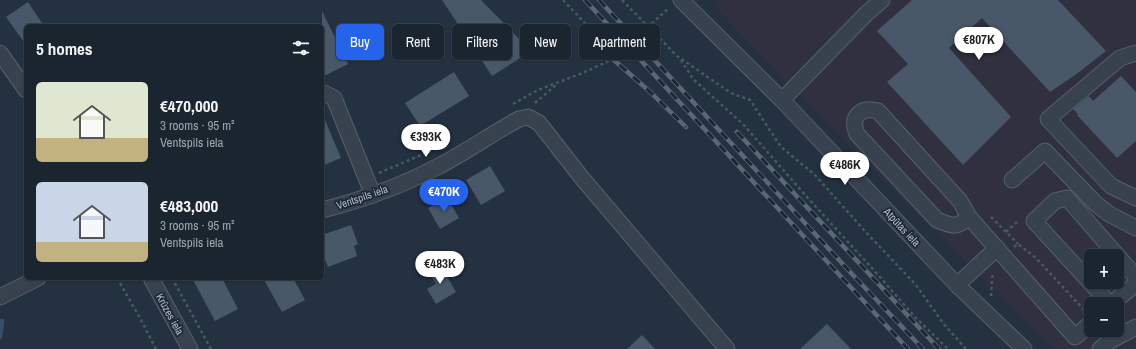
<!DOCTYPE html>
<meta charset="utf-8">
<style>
:root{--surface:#1a2530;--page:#27313c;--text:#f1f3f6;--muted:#9fa5ab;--line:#38424c;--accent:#2563eb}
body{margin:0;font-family:"Archivo Narrow",sans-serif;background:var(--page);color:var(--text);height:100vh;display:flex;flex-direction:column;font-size:15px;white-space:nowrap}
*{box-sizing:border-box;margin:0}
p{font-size:13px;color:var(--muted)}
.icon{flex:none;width:22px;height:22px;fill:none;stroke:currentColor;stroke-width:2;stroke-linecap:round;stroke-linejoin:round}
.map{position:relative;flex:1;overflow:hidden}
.details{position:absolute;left:24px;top:24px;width:300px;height:256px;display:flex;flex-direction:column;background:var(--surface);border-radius:6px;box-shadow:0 1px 3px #0004,0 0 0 1px var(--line)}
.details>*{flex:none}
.guide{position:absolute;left:336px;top:24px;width:380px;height:36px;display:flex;gap:8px}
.fabs{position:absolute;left:1084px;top:249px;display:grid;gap:8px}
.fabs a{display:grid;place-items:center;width:40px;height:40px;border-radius:6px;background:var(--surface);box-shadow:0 1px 3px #0004,0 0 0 1px var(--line);font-size:20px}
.price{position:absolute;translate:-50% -34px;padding:0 9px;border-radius:14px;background:#fff;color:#222;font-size:13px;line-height:26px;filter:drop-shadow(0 1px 2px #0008)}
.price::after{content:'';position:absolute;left:50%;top:24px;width:12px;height:9px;margin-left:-6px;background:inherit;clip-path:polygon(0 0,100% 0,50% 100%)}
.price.active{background:var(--accent);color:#fff}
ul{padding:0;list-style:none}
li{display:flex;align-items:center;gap:12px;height:100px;padding:0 12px}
li span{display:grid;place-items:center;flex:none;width:112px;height:80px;border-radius:6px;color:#555}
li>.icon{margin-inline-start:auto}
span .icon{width:48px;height:48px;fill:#fffc;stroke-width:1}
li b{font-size:17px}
h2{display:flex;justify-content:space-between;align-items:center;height:48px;padding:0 12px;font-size:17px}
.tag{padding:0 14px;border-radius:6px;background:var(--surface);box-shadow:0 1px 3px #0004,0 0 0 1px var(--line);font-size:14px;line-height:36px}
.tag.active{background:var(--accent);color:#fff}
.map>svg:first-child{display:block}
.medical{fill:#313040;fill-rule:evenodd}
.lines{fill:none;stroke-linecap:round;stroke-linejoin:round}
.stream{stroke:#384f6a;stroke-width:4.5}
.building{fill:#495869}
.minor-casing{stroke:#55606d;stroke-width:17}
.path{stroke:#435c5e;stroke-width:2.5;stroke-dasharray:3 3;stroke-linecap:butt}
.minor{stroke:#38424f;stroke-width:15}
.rail-casing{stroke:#596777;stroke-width:4.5}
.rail{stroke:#1c2734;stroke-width:3;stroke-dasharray:9;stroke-linecap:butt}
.labels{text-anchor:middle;stroke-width:3.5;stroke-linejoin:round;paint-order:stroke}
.street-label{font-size:11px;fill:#b4bdca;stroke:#1c2734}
</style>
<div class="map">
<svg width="1136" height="349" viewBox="0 0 1136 349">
<rect width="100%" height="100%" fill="#233140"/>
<path class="medical" d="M719,0H1136V349H1053L803,99L713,5ZM1091,256H1117V282H1091ZM1091,304H1117V330H1091Z"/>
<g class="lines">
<path class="stream" d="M0,337L2,321"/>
</g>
<g class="building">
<path d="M442,0H481L531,51L492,76Z"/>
<path d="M912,0H1058L1106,51L1078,73L1050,92L982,18L949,48L1011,117L963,165L887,82L908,64L877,31Z"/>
<path d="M28,2L44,26H26V45L6,17Z"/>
<path d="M322,11L348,64L322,77Z"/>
<path d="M454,72L469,96L420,126L405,103Z"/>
<path d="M1121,76L1136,92V141L1117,158L1077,115L1078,114L1073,109L1089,96L1093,101Z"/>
<path d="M322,113L341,158L322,166Z"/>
<path d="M490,166L505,191L481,205L466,180Z"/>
<path d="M447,197L459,218L440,229L428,208Z"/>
<path d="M351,225L358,244L354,246L357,256L328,267L322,252V235Z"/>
<path d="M440,264L456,292L436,304L427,289L436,284L428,271Z"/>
<path d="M192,278H222L238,309L215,321Z"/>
<path d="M263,278H293L305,300L282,312Z"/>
<path d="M827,324L851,349H800Z"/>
<path d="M642,335L655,349H627Z"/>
</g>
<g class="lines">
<g class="minor-casing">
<g id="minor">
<path d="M681,0L782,100L957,285L1024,349"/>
<path d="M0,53L26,90"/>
<path d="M1136,53L1120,58L1048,119L1111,186L1136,198"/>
<path d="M322,92L334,98L373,195"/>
<path d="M782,100L867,13L882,0"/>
<path d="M1012,180L1045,151L1095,203L1109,214L1136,228"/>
<path d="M322,210C362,200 401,186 437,167C465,153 491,134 519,119L528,117L539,123L582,178L727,349"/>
<path d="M969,217C955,229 953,226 937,220L857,134C850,117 860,106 878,111L960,201L969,217L1075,337L1091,323"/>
<path d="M151,278L190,349"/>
<path d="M957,285L997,248"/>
<path d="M0,297L38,278"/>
<path d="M1110,304L1034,221L1055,201L1067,198L1136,277"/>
<path d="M1111,304L1136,284"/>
<path d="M1100,349L1110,341L1136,327"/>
</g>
</g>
<g class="path">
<path d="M563,0L599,38L615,56"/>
<path d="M622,0L677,56L731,93L750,100L781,147L815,175L863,229L916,285L943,323L966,349"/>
<path d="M681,60L693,79L743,124L806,196L880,277L914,316L948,349"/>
<path d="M535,103L557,84"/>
<path d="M513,104L538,90L580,74L607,62L627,46L669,8"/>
<path d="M379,173L435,149"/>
<path d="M991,217L1018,244"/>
<path d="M1006,232L1019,220"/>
<path d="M1014,247L1018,244L1036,258L1084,310"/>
<path d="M117,278L140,318L156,349"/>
<path d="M172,278L211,349"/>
<path d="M991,296L992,279L993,273"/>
</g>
<use href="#minor" class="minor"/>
<g class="rail-casing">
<g id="rail">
<path d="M585,0L908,349"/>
<path d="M599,0L852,274L923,349"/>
<path d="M606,53L648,90L686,127"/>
<path d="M737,132L939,349"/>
</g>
</g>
<use href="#rail" class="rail"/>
</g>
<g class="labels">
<g class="street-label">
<text transform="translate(362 197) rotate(-19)" y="4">Ventspils iela</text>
<text transform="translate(902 227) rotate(47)" y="4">Atpūtas iela</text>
<text transform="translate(170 314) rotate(61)" y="4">Krūzes iela</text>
</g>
</g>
</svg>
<div class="fabs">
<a>+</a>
<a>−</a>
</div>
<b class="price" style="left:979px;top:61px">€807K</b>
<b class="price" style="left:426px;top:158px">€393K</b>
<b class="price" style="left:845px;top:186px">€486K</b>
<b class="price active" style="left:444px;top:213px">€470K</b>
<b class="price" style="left:440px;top:285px">€483K</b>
<div class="guide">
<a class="tag active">Buy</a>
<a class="tag">Rent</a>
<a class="tag">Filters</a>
<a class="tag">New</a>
<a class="tag">Apartment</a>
</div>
<section class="details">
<h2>5 homes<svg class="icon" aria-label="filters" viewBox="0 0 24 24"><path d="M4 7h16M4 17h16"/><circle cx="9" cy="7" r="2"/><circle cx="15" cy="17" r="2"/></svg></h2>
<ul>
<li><span style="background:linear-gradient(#dfe7d0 70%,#c2b280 0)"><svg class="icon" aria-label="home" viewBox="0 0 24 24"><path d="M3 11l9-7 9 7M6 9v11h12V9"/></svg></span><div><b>€470,000</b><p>3 rooms · 95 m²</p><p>Ventspils iela</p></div></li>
<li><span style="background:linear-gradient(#c9d6e8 75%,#c2b280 0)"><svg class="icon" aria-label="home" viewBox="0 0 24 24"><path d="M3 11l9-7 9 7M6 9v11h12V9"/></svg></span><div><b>€483,000</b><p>3 rooms · 95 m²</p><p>Ventspils iela</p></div></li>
</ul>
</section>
</div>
